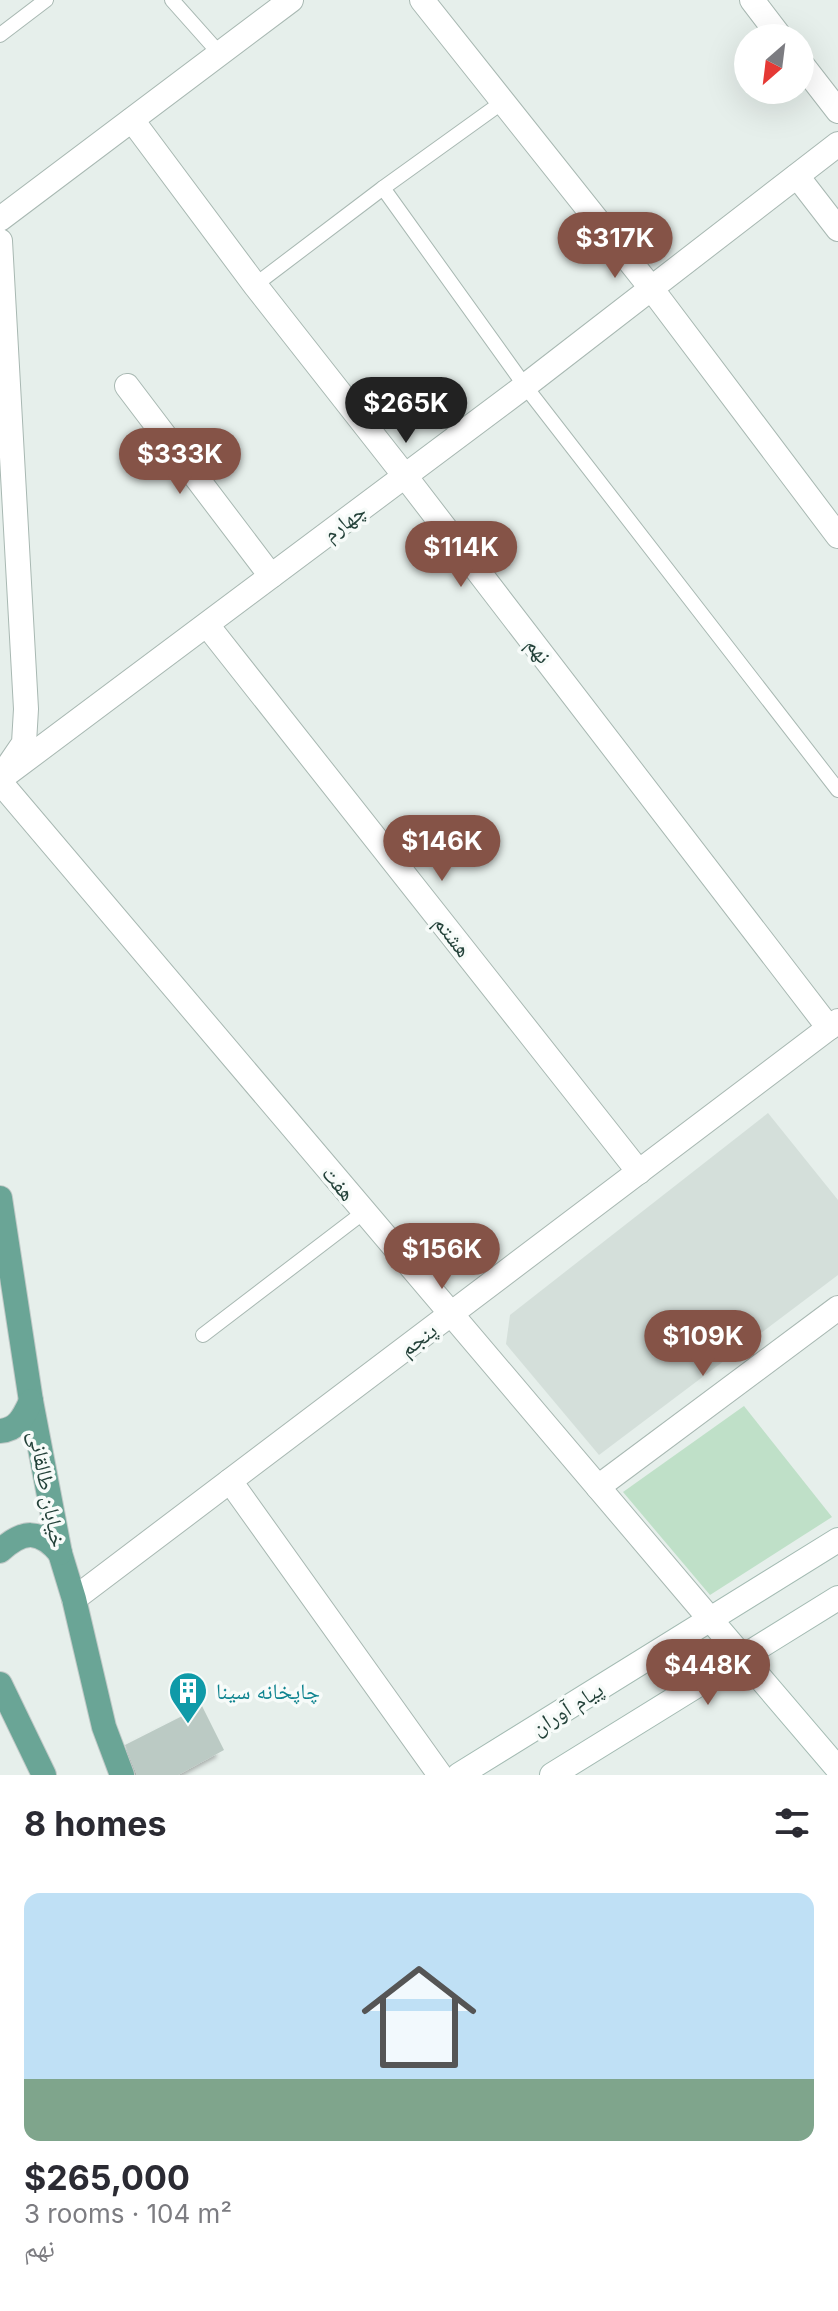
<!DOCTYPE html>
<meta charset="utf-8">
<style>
:root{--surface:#fff;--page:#f2f2f3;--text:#2b2b33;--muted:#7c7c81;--accent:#855347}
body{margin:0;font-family:Inter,"Noto Naskh Arabic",sans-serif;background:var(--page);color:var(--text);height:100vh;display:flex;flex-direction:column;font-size:30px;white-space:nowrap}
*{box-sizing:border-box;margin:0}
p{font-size:26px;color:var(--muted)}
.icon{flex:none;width:44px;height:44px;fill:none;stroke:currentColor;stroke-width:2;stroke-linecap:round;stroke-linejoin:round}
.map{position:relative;height:1775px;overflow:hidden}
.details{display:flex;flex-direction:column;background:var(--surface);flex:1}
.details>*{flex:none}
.needle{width:52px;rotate:208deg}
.controls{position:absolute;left:734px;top:24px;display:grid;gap:16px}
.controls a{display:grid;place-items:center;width:80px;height:80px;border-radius:50%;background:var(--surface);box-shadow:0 8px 32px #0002;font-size:40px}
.price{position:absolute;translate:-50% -68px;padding:0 18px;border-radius:28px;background:var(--accent);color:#fff;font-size:26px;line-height:52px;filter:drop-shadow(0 2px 4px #0008)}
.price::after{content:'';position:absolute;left:50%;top:48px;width:24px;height:18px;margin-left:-12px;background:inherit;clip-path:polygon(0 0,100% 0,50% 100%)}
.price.active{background:#222;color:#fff}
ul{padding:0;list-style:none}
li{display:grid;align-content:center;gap:16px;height:424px;padding:0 24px}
li span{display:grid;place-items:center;height:248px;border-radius:16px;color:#555}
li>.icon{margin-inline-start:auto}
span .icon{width:144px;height:144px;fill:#fffc;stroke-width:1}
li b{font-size:34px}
h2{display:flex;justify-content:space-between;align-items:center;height:96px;padding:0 24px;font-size:34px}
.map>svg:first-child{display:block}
.built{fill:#d4dfda}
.green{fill:#bfe0c8}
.building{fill:#bbcac4;filter:url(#shadow)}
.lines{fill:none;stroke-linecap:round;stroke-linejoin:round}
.lane-casing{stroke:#a8b8b2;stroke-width:16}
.street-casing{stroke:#a8b8b2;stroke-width:26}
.secondary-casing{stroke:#a4bbb3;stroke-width:26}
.primary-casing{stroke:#c2cac8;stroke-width:26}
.lane{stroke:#fff;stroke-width:14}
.street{stroke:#fff;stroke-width:24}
.secondary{stroke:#fff;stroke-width:24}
.primary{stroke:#6aa596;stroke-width:24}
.labels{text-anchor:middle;stroke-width:7;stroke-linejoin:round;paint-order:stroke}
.street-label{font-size:22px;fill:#24423a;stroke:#f7fbf9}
.culture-label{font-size:22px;fill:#0d838f;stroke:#f7fbf9;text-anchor:start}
</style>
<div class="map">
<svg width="838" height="1775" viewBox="0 0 838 1775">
<defs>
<filter id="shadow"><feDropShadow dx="-7" dy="7" stdDeviation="2" flood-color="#0004"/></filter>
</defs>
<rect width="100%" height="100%" fill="#e6efeb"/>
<path class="built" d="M768,1113L838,1200V1275L599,1455L506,1344L510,1315Z"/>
<path class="green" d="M744,1406L832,1517L710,1595L623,1492Z"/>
<path class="building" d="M202,1706L224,1750L178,1775H137L125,1745Z"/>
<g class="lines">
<g class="lane-casing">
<g id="lane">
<path d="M172,0L220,54"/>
<path d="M0,35L46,0"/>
<path d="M383,188L525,386L838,790"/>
<path d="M255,285L383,188L504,101"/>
<path d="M203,1335L364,1212"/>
</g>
</g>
<g class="street-casing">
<g id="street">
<path d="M422,0L651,288L838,536"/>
<path d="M752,0L781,38"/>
<path d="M800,62L838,111"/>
<path d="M132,120L255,285L405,476L829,1028"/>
<path d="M797,176L838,229"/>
<path d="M0,219L291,0"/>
<path d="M0,241L26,709L24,743L9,765"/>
<path d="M127,386L271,576"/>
<path d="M207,625L639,1172"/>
<path d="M0,779L525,386L838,144"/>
<path d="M0,782L710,1619"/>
<path d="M230,1481L440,1775"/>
<path d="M598,1487L838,1308"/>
<path d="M74,1599L838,1021"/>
</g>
</g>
<g class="secondary-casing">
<g id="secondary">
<path d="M710,1619L838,1769"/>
<path d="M459,1775L838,1540"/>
<path d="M552,1775L838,1598"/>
</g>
</g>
<g class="primary-casing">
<g id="primary">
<path d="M0,1198L31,1401L60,1553L74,1599L104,1727L122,1775"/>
<path d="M0,1431C18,1430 24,1416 31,1401"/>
<path d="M0,1551C23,1530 39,1529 60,1553"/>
<path d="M0,1684L44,1775"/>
</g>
</g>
<use href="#lane" class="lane"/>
<use href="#street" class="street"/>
<use href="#secondary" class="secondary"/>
<use href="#primary" class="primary"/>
</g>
<defs>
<g id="building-pin" transform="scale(2)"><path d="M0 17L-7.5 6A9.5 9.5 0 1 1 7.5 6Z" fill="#0f9aa8" stroke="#f7fbf9"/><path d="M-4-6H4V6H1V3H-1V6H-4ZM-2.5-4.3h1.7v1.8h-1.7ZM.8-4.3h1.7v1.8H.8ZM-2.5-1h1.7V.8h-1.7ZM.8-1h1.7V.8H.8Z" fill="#fff"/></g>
</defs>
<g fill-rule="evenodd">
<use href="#building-pin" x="188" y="1691"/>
</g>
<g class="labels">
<g class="street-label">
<text transform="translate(344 522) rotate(-37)" y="8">چهارم</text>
<text transform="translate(539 650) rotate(52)" y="8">نهم</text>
<text transform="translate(453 936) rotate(52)" y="8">هشتم</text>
<text transform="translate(339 1183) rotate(50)" y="8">هفت</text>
<text transform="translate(418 1339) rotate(-37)" y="8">پنجم</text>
<text transform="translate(48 1489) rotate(79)" y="8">خیابان طالقانی</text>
<text transform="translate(567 1708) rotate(-32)" y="8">پیام آوران</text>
</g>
<g class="culture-label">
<text x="216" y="1699">چاپخانه سینا</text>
</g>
</g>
</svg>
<div class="controls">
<a><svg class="needle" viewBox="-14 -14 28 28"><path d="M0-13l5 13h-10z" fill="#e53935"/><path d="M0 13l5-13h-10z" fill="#7c7c81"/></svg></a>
</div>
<b class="price" style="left:615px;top:280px">$317K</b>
<b class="price active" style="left:406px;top:445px">$265K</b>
<b class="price" style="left:180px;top:496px">$333K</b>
<b class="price" style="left:461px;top:589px">$114K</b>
<b class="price" style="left:442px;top:883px">$146K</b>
<b class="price" style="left:442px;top:1291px">$156K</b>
<b class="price" style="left:703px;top:1378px">$109K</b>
<b class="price" style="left:708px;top:1707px">$448K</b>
</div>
<section class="details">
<h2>8 homes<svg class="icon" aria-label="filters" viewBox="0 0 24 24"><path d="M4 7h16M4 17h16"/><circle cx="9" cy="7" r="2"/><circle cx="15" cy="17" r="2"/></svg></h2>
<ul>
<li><span style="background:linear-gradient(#bfe0f5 75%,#7fa58c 0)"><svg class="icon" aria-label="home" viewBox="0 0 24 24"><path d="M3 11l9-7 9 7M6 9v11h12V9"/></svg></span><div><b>$265,000</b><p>3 rooms · 104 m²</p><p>نهم</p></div></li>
</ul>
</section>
